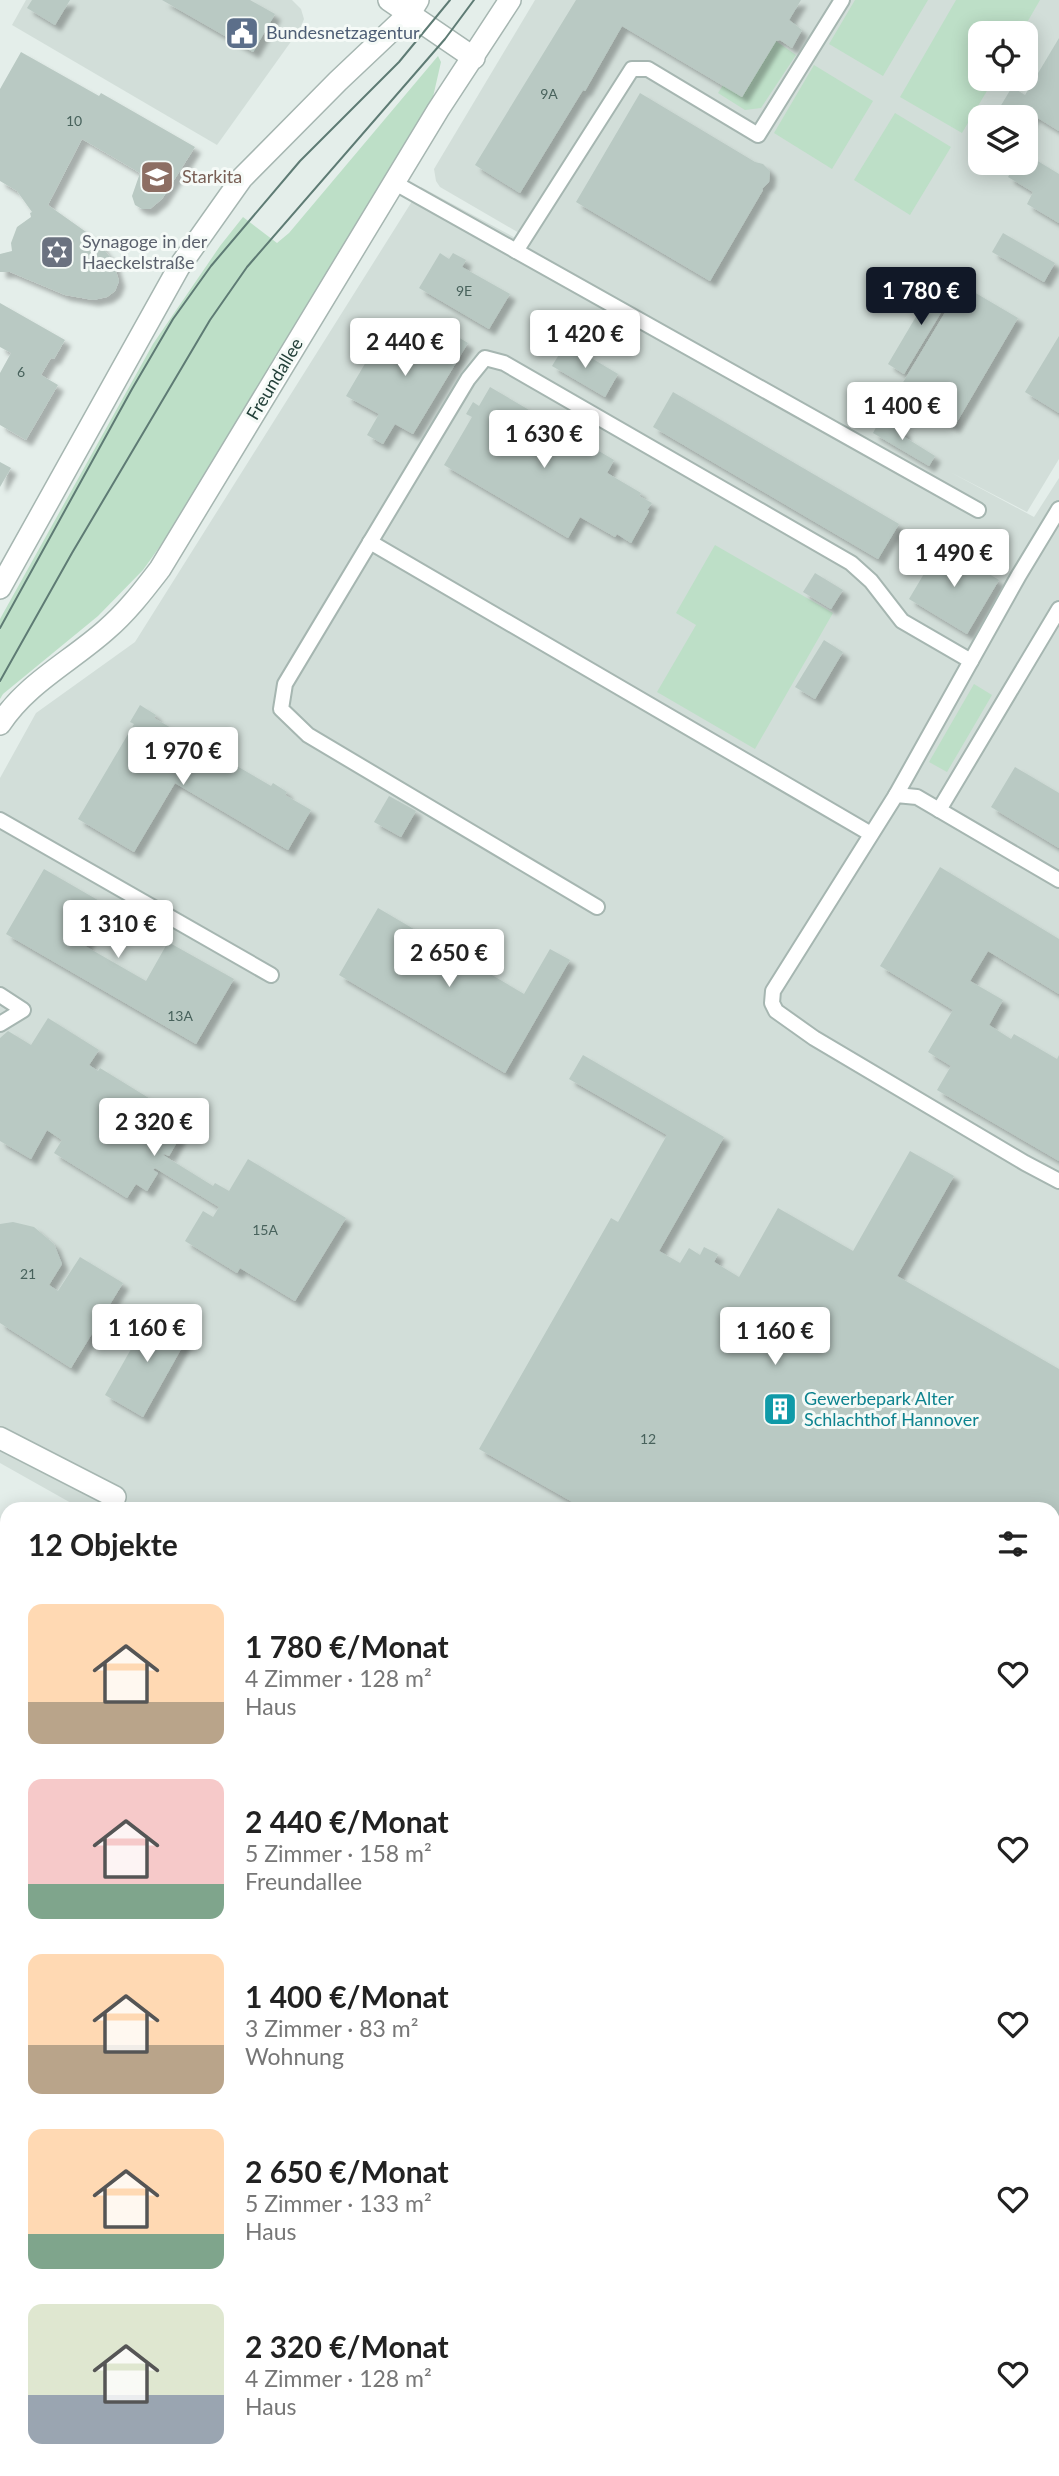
<!DOCTYPE html>
<html lang="de">
<meta charset="utf-8">
<style>
:root{--surface:#fff;--page:#f2f2f2;--text:#222;--muted:#767676;--accent:#111827}
body{margin:0;font-family:Lato,sans-serif;background:var(--page);color:var(--text);height:100vh;display:flex;flex-direction:column;font-size:26px;white-space:nowrap}
*{box-sizing:border-box;margin:0}
p{font-size:23px;color:var(--muted)}
.icon{flex:none;width:38px;height:38px;fill:none;stroke:currentColor;stroke-width:2;stroke-linecap:round;stroke-linejoin:round}
.map{position:relative;flex:1;overflow:hidden}
.details{position:absolute;left:0px;top:1502px;width:1060px;height:975px;display:flex;flex-direction:column;background:var(--surface);border-radius:21px 21px 0 0;box-shadow:0 4px 18px #0003}
.details>*{flex:none}
.fabs{position:absolute;left:968px;top:21px;display:grid;gap:14px}
.fabs a{display:grid;place-items:center;width:70px;height:70px;border-radius:14px;background:var(--surface);box-shadow:0 4px 18px #0003;font-size:35px}
.price{position:absolute;translate:-50% -60px;padding:0 16px;border-radius:7px;background:#fff;color:#222;font-size:23px;line-height:46px;filter:drop-shadow(0 2px 4px #0008)}
.price::after{content:'';position:absolute;left:50%;top:42px;width:21px;height:16px;margin-left:-10px;background:inherit;clip-path:polygon(0 0,100% 0,50% 100%)}
.price.selected{background:var(--accent);color:#fff}
ul{padding:0;list-style:none}
li{display:flex;align-items:center;gap:21px;height:175px;padding:0 28px}
li span{display:grid;place-items:center;flex:none;width:196px;height:140px;border-radius:14px;color:#555}
li>.icon{margin-inline-start:auto}
span .icon{width:84px;height:84px;fill:#fffc;stroke-width:1}
li b{font-size:30px}
h2{display:flex;justify-content:space-between;align-items:center;height:84px;padding:0 28px;font-size:30px}
.map>svg:first-child{display:block}
.built{fill:#d2ded9;fill-rule:evenodd}
.green{fill:#bddfc7}
.building{fill:#b9c9c3;filter:url(#shadow)}
.lines{fill:none;stroke-linecap:round;stroke-linejoin:round}
.service-casing{stroke:#a6b6b1;stroke-width:18}
.minor-casing{stroke:#a6b6b1;stroke-width:24}
.service{stroke:#fff;stroke-width:14}
.minor{stroke:#fff;stroke-width:21}
.tram{stroke:#5e7b74;stroke-width:2}
.labels{text-anchor:middle;stroke-width:6;stroke-linejoin:round;paint-order:stroke}
.number-label{font-size:14px;fill:#48625c}
.service-label{font-size:18px;fill:#4e5e75;stroke:#f5faf7;text-anchor:start}
.education-label{font-size:18px;fill:#785e54;stroke:#f5faf7;text-anchor:start}
.worship-label{font-size:18px;fill:#5b616d;stroke:#f5faf7;text-anchor:start}
.street-label{font-size:18px;fill:#234039;stroke:#f5faf7}
.culture-label{font-size:18px;fill:#0d838f;stroke:#f5faf7;text-anchor:start}
</style>
<div class="map">
<svg width="1059" height="2476" viewBox="0 0 1059 2476">
<defs>
<filter id="shadow"><feDropShadow dx="6" dy="6" stdDeviation="2" flood-color="#0004"/></filter>
</defs>
<rect width="100%" height="100%" fill="#e4eeea"/>
<g class="built">
<path d="M26,0H292L301,9L304,19L300,29L217,145L12,25Z"/>
<path d="M535,0H1059V459L1027,512L950,472L1034,517L1059,478V2445L1054,2442V1508H80L0,1463V778L36,713L135,642L421,187L523,242L526,237L440,187L436,181L434,169ZM980,33H1026V79H980ZM980,117H1026V163H980Z"/>
<path d="M7,2072V2469H111L93,2476H0V2075Z"/>
<path d="M489,2469H614L610,2476H492Z"/>
</g>
<g class="green">
<path d="M855,0H928L883,76L829,44Z"/>
<path d="M956,0H1040L1021,33H980V79H994L962,133L900,97Z"/>
<path d="M776,41L796,55L761,108L745,110L718,93L723,85L742,97Z"/>
<path d="M438,56L441,62L433,97L322,287L181,517L143,570L98,616L3,694L0,699V619L153,344L220,246L243,217L277,243L289,233Z"/>
<path d="M814,65L873,101L832,169L774,133Z"/>
<path d="M895,113L951,147L910,215L854,180Z"/>
<path d="M715,545L833,613L755,749L657,692L696,625L676,613Z"/>
<path d="M974,684L992,695L947,772L929,762Z"/>
<path d="M1054,2442L1059,2445V2476H610L614,2469H1054Z"/>
<path d="M111,2469H489L492,2476H93Z"/>
</g>
<g class="building">
<path d="M32,0H70L55,25L27,8Z"/>
<path d="M162,0H250L275,14L253,52Z"/>
<path d="M576,0H801L789,20L802,30L792,48L780,40L776,41L742,97L622,26L585,91L583,90L520,193L475,165Z"/>
<path d="M1059,38V131L1033,115L1026,129V117H994L1012,87L1025,95Z"/>
<path d="M21,52L99,96L101,93L195,147L162,199L150,209H142L135,205L132,196L140,173L82,139L48,205L96,239L113,261L119,281L115,291L107,297L93,300L65,295L10,272H0V254L12,251L11,243L17,227L31,217L30,213L32,212L17,191L0,181V89Z"/>
<path d="M640,93L755,162L763,164L770,171L769,182L762,189L763,190L710,281L576,202Z"/>
<path d="M1026,154L1059,174V223L1027,204L1033,192L1008,177L1016,163H1026Z"/>
<path d="M1003,233L1055,263L1044,282L992,252Z"/>
<path d="M440,253L449,259L453,253L466,260L462,267L510,294L489,329L419,288Z"/>
<path d="M937,281L954,291L904,374L888,364Z"/>
<path d="M967,288L1018,318L954,427L903,397L900,403L893,399L952,301L958,304Z"/>
<path d="M0,303L65,340L54,359L51,358L41,375L58,385L26,440L0,425V373L11,353L0,347Z"/>
<path d="M434,323L468,343L413,434L395,424L383,444L367,435L379,414L346,396L387,326L421,345Z"/>
<path d="M1059,336V413L1025,392Z"/>
<path d="M566,343L618,374L605,397L552,366Z"/>
<path d="M490,387L614,460L607,473L641,493L639,496L652,503L647,510L649,511L631,543L617,534L615,537L580,517L568,538L444,465L472,417L466,414L473,402L479,406Z"/>
<path d="M673,392L899,524L878,559L653,427Z"/>
<path d="M881,418L905,432L903,436L935,456L929,466L873,433Z"/>
<path d="M0,462L11,468L0,487Z"/>
<path d="M941,545L999,580L967,634L909,599Z"/>
<path d="M815,573L843,590L831,609L803,592Z"/>
<path d="M824,640L843,652L815,699L795,687Z"/>
<path d="M140,705L156,715L154,718L271,786L273,783L287,792L285,795L311,810L288,850L175,783L134,852L78,819L134,724L130,722Z"/>
<path d="M1015,767L1059,793V848L991,807Z"/>
<path d="M389,796L416,811L401,837L374,822Z"/>
<path d="M940,867L1059,939V994L988,951L970,981L1003,1000L989,1025L1011,1039L1014,1034L1057,1059L1059,1055V1161L937,1090L951,1066L928,1052L953,1010L880,966Z"/>
<path d="M44,869L108,906L85,946L146,981L168,942L234,979L196,1044L6,934Z"/>
<path d="M378,908L524,994L550,949L570,960L505,1073L339,975Z"/>
<path d="M48,1018L99,1050L89,1065L98,1071L100,1068L173,1113L165,1128L180,1137L169,1156L164,1154L163,1155L213,1186L215,1183L229,1191L248,1159L346,1218L295,1301L240,1268L237,1273L185,1241L203,1211L213,1217L219,1207L155,1168L153,1170L158,1173L147,1191L136,1184L127,1198L54,1153L62,1140L47,1130L31,1159L0,1141V1038L8,1031L31,1045Z"/>
<path d="M583,1055L724,1137L659,1251L680,1263L689,1248L700,1255L704,1247L718,1254L714,1262L739,1277L778,1208L853,1251L910,1151L954,1176L897,1276L1059,1369V1716L1054,1712V1508H583L479,1449L611,1218L618,1222L667,1135L569,1079Z"/>
<path d="M13,1222L34,1227L54,1244L62,1264L49,1285L58,1291L80,1257L123,1283L71,1368L0,1323V1224Z"/>
<path d="M152,1312L190,1333L143,1417L105,1395Z"/>
<path d="M1,1520L7,1547V1575L5,1576L7,1582V1678L0,1660Z"/>
<path d="M7,1883V1939L0,1942V1886Z"/>
<path d="M1059,2033V2081L1054,2077V2041Z"/>
<path d="M1054,2116L1059,2119V2352L1054,2349Z"/>
<path d="M0,2249L7,2259V2439L0,2442Z"/>
</g>
<g class="lines">
<g class="service-casing">
<g id="service">
<path d="M395,183L978,510"/>
<path d="M516,251L632,69H648L758,135L842,0"/>
<path d="M370,542L871,834"/>
<path d="M896,795L1019,575L1059,509"/>
<path d="M939,810L1059,609"/>
<path d="M0,820L271,975"/>
<path d="M1059,880L917,797L896,795L773,991L772,1003L776,1011L814,1038L1025,1163L1059,1181"/>
<path d="M597,907L308,735L281,709L285,684L468,379L485,358L504,363L851,563L871,581L902,621L971,661"/>
<path d="M0,995L23,1010L0,1024"/>
<path d="M0,2217L7,2226"/>
<path d="M1054,2409L1059,2412"/>
</g>
</g>
<g class="minor-casing">
<g id="minor">
<path d="M389,0L474,58"/>
<path d="M0,588L179,267L242,178L338,81L410,13L418,0"/>
<path d="M0,724C27,683 70,662 106,630C127,612 143,591 160,569L438,110L510,0"/>
<path d="M0,1438L115,1497"/>
<path d="M0,1814L7,1817"/>
</g>
</g>
<use href="#service" class="service"/>
<use href="#minor" class="minor"/>
<g class="tram">
<path d="M0,628L132,389L173,319L211,266L300,161L399,62L450,0"/>
<path d="M0,681L72,553L210,320L247,267L445,39L474,0"/>
</g>
</g>
<defs>
<g id="civic-square" transform="scale(1.75)"><rect x="-9" y="-9" width="18" height="18" rx="4" fill="#5c6f8a" stroke="#f5faf7"/><path d="M-.6-6.5H3V-4.5H.6V-3L4-1V1h2V6H-6V1h2V-1L-.6-3ZM-1.2 2.5V6h2.4V2.5Z" fill="#fff"/></g>
<g id="school-square" transform="scale(1.75)"><rect x="-9" y="-9" width="18" height="18" rx="4" fill="#8d6e63" stroke="#f5faf7"/><path d="M0-5L7-2L0 1L-7-2ZM-4 1L0 2.5L4 1V4Q0 6-4 4Z" fill="#fff"/></g>
<g id="synagogue-square" transform="scale(1.75)"><rect x="-9" y="-9" width="18" height="18" rx="4" fill="#6b7280" stroke="#f5faf7"/><path d="M0-6.5L5.6 3.2H-5.6ZM0 6.5L5.6-3.2H-5.6Z" fill="#fff"/></g>
<g id="building-square" transform="scale(1.75)"><rect x="-9" y="-9" width="18" height="18" rx="4" fill="#0f9aa8" stroke="#f5faf7"/><path d="M-4-6H4V6H1V3H-1V6H-4ZM-2.5-4.3h1.7v1.8h-1.7ZM.8-4.3h1.7v1.8H.8ZM-2.5-1h1.7V.8h-1.7ZM.8-1h1.7V.8H.8Z" fill="#fff"/></g>
</defs>
<g fill-rule="evenodd">
<use href="#civic-square" x="242" y="33"/>
<use href="#school-square" x="157" y="177"/>
<use href="#synagogue-square" x="57" y="252"/>
<use href="#building-square" x="780" y="1409"/>
</g>
<g class="labels">
<g class="number-label">
<text x="549" y="99">9A</text>
<text x="74" y="126">10</text>
<text x="464" y="296">9E</text>
<text x="21" y="377">6</text>
<text x="180" y="1021">13A</text>
<text x="265" y="1235">15A</text>
<text x="28" y="1279">21</text>
<text x="648" y="1444">12</text>
</g>
<g class="service-label">
<text x="266" y="39">Bundesnetzagentur</text>
</g>
<g class="education-label">
<text x="182" y="183">Starkita</text>
</g>
<g class="worship-label">
<text x="82" y="248">Synagoge in der<tspan x="82" dy="21">Haeckelstraße</tspan></text>
</g>
<g class="street-label">
<text transform="translate(275 379) rotate(-59)" y="6">Freundallee</text>
</g>
<g class="culture-label">
<text x="804" y="1405">Gewerbepark Alter<tspan x="804" dy="21">Schlachthof Hannover</tspan></text>
</g>
</g>
</svg>
<div class="fabs">
<a><svg class="icon" aria-label="locate" viewBox="0 0 24 24"><circle cx="12" cy="12" r="6"/><path d="M12 2v4M12 18v4M2 12h4M18 12h4"/></svg></a>
<a><svg class="icon" aria-label="layers" viewBox="0 0 24 24"><path d="M12 4l9 5-9 5-9-5zM3 14l9 5 9-5"/></svg></a>
</div>
<b class="price selected" style="left:921px;top:327px">1 780 €</b>
<b class="price" style="left:585px;top:370px">1 420 €</b>
<b class="price" style="left:405px;top:378px">2 440 €</b>
<b class="price" style="left:902px;top:442px">1 400 €</b>
<b class="price" style="left:544px;top:470px">1 630 €</b>
<b class="price" style="left:954px;top:589px">1 490 €</b>
<b class="price" style="left:183px;top:787px">1 970 €</b>
<b class="price" style="left:118px;top:960px">1 310 €</b>
<b class="price" style="left:449px;top:989px">2 650 €</b>
<b class="price" style="left:154px;top:1158px">2 320 €</b>
<b class="price" style="left:147px;top:1364px">1 160 €</b>
<b class="price" style="left:775px;top:1367px">1 160 €</b>
<section class="details">
<h2>12 Objekte<svg class="icon" aria-label="filters" viewBox="0 0 24 24"><path d="M4 7h16M4 17h16"/><circle cx="9" cy="7" r="2"/><circle cx="15" cy="17" r="2"/></svg></h2>
<ul>
<li><span style="background:linear-gradient(#ffd9b3 70%,#b9a48a 0)"><svg class="icon" aria-label="home" viewBox="0 0 24 24"><path d="M3 11l9-7 9 7M6 9v11h12V9"/></svg></span><div><b>1 780 €/Monat</b><p>4 Zimmer · 128 m²</p><p>Haus</p></div><svg class="icon" aria-label="heart" viewBox="0 0 24 24"><path d="M12 20l-8-8c-3-5 5-10 8-4 3-6 11-1 8 4z"/></svg></li>
<li><span style="background:linear-gradient(#f6c9c9 75%,#7fa58c 0)"><svg class="icon" aria-label="home" viewBox="0 0 24 24"><path d="M3 11l9-7 9 7M6 9v11h12V9"/></svg></span><div><b>2 440 €/Monat</b><p>5 Zimmer · 158 m²</p><p>Freundallee</p></div><svg class="icon" aria-label="heart" viewBox="0 0 24 24"><path d="M12 20l-8-8c-3-5 5-10 8-4 3-6 11-1 8 4z"/></svg></li>
<li><span style="background:linear-gradient(#ffd9b3 65%,#b9a48a 0)"><svg class="icon" aria-label="home" viewBox="0 0 24 24"><path d="M3 11l9-7 9 7M6 9v11h12V9"/></svg></span><div><b>1 400 €/Monat</b><p>3 Zimmer · 83 m²</p><p>Wohnung</p></div><svg class="icon" aria-label="heart" viewBox="0 0 24 24"><path d="M12 20l-8-8c-3-5 5-10 8-4 3-6 11-1 8 4z"/></svg></li>
<li><span style="background:linear-gradient(#ffd9b3 75%,#7fa58c 0)"><svg class="icon" aria-label="home" viewBox="0 0 24 24"><path d="M3 11l9-7 9 7M6 9v11h12V9"/></svg></span><div><b>2 650 €/Monat</b><p>5 Zimmer · 133 m²</p><p>Haus</p></div><svg class="icon" aria-label="heart" viewBox="0 0 24 24"><path d="M12 20l-8-8c-3-5 5-10 8-4 3-6 11-1 8 4z"/></svg></li>
<li><span style="background:linear-gradient(#dfe7d0 65%,#9aa5b1 0)"><svg class="icon" aria-label="home" viewBox="0 0 24 24"><path d="M3 11l9-7 9 7M6 9v11h12V9"/></svg></span><div><b>2 320 €/Monat</b><p>4 Zimmer · 128 m²</p><p>Haus</p></div><svg class="icon" aria-label="heart" viewBox="0 0 24 24"><path d="M12 20l-8-8c-3-5 5-10 8-4 3-6 11-1 8 4z"/></svg></li>
</ul>
</section>
</div>
